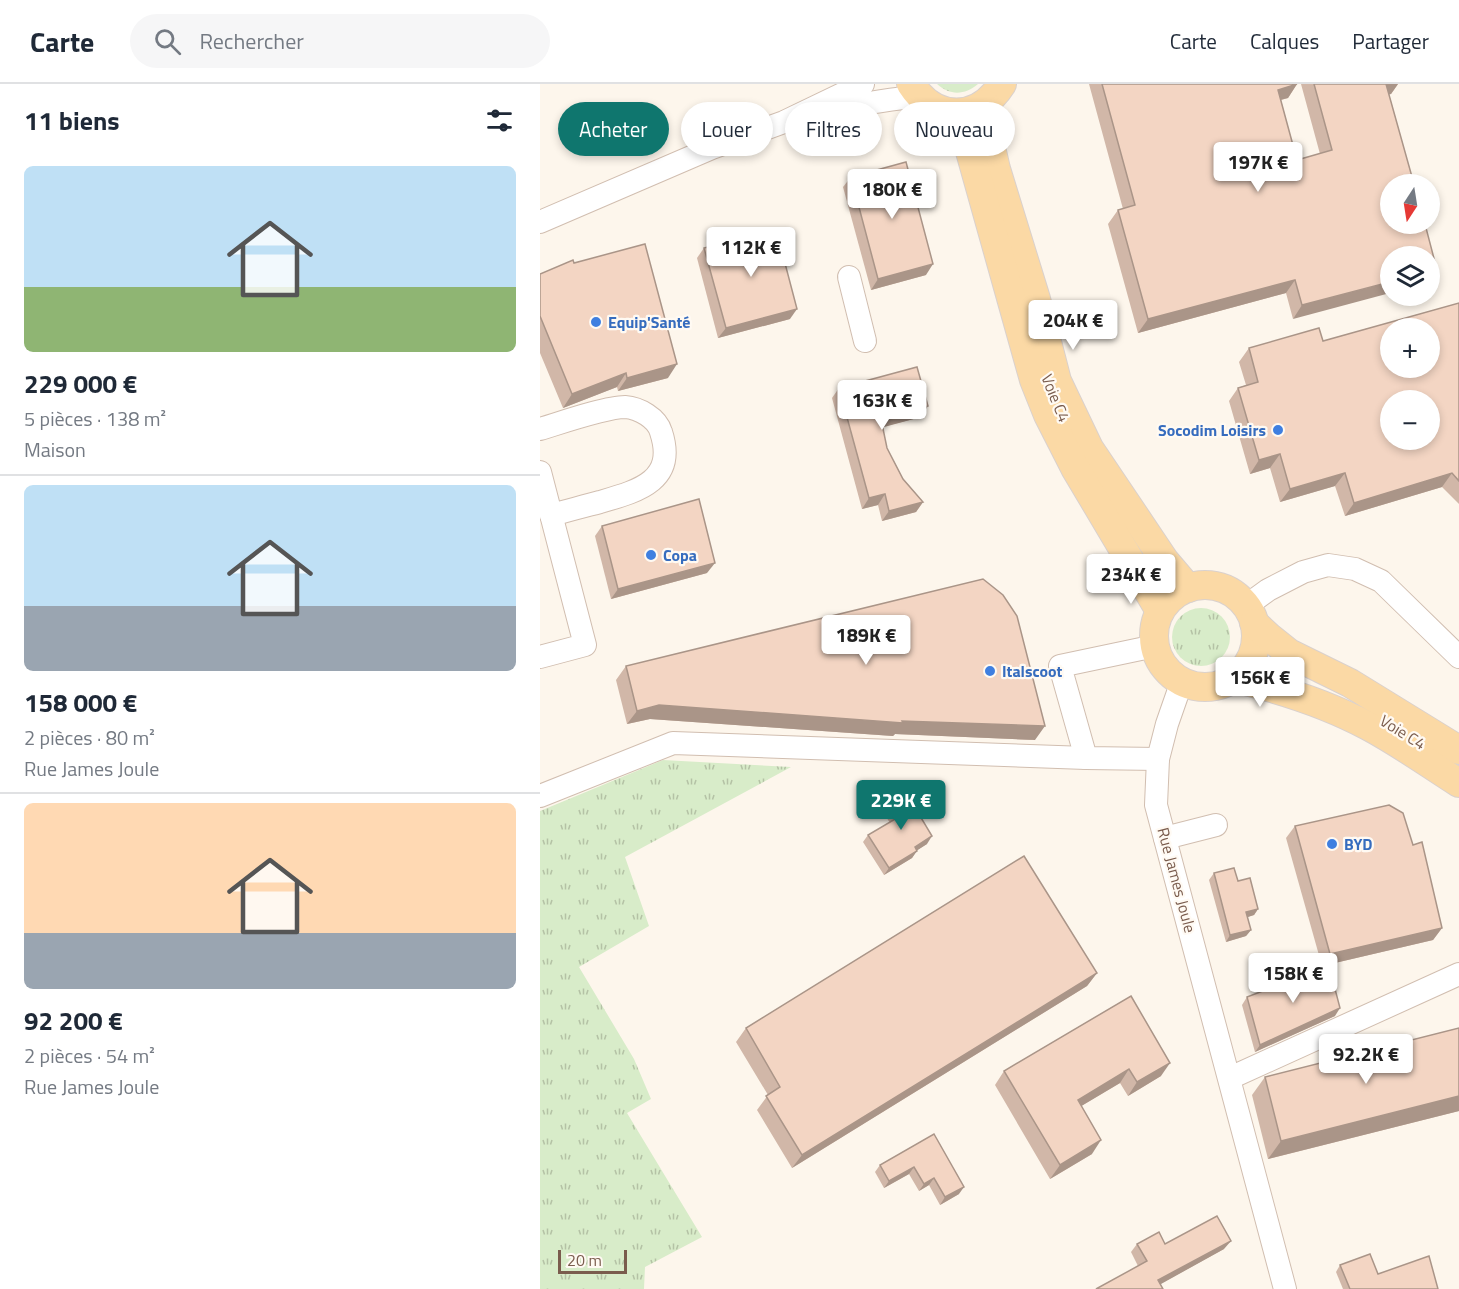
<!DOCTYPE html>
<html lang="fr">
<meta charset="utf-8">
<style>
:root{--surface:#fff;--page:#f6f6f7;--text:#1f2937;--muted:#747a83;--line:#e0e1e3;--accent:#0f766e}
body{margin:0;font-family:"Titillium Web",sans-serif;background:var(--page);color:var(--text);height:100vh;display:flex;flex-direction:column;font-size:22px;white-space:nowrap}
*{box-sizing:border-box;margin:0}
p{font-size:20px;color:var(--muted)}
.icon{flex:none;width:33px;height:33px;fill:none;stroke:currentColor;stroke-width:2;stroke-linecap:round;stroke-linejoin:round}
.map{position:relative;flex:1;overflow:hidden}
.drawer{display:flex;flex-direction:column;background:var(--surface);width:540px}
.drawer>*{flex:none}
.guide{position:absolute;left:18px;top:18px;width:570px;height:54px;display:flex;gap:12px}
.needle{width:39px;rotate:192deg}
.controls{position:absolute;left:840px;top:90px;display:grid;gap:12px}
.controls a{display:grid;place-items:center;width:60px;height:60px;border-radius:50%;background:var(--surface);box-shadow:0 3px 9px #0003;font-size:30px}
.scale{position:absolute;left:18px;bottom:15px;width:69px;box-sizing:border-box;padding-left:6px;border:3px solid #7a5c4d;border-top:0;font-size:16px;line-height:21px;white-space:nowrap;color:#7a5c4d;-webkit-text-stroke:4px #fffaf3;paint-order:stroke}
.price{position:absolute;translate:-50% -51px;padding:0 14px;border-radius:6px;background:#fff;color:#222;font-size:20px;line-height:39px;filter:drop-shadow(0 2px 3px #0008)}
.price::after{content:'';position:absolute;left:50%;top:36px;width:18px;height:14px;margin-left:-9px;background:inherit;clip-path:polygon(0 0,100% 0,50% 100%)}
.price.on{background:var(--accent);color:#fff}
ul{padding:0;list-style:none}
li{display:grid;align-content:center;gap:12px;height:318px;padding:0 24px}
li+li{border-top:2px solid var(--line)}
li span{display:grid;place-items:center;height:186px;border-radius:9px;color:#555}
li>.icon{margin-inline-start:auto}
span .icon{width:108px;height:108px;fill:#fffc;stroke-width:1}
li b{font-size:26px}
h2{display:flex;justify-content:space-between;align-items:center;height:72px;padding:0 24px;font-size:26px}
.chip{padding:0 21px;border-radius:27px;background:var(--surface);box-shadow:0 3px 9px #0003;font-size:21px;line-height:54px}
.chip.on{background:var(--accent);color:#fff}
header{display:flex;align-items:center;gap:36px;box-sizing:border-box;height:84px;padding:0 30px;background:var(--surface);border-bottom:2px solid var(--line)}
header strong{font-size:28px}
nav{display:flex;gap:33px;margin-inline-start:auto;font-size:21px}
.search{width:420px;height:54px;background:var(--page);display:flex;align-items:center;gap:15px;box-sizing:border-box;padding:0 21px;border-radius:33px;color:var(--muted);font-size:22px}
main{display:flex;flex:1;min-height:0}
.map>svg:first-child{display:block}
.grass{fill:url(#grass-tufts)}
.lines{fill:none;stroke-linecap:round;stroke-linejoin:round}
.minor-casing{stroke:#d1beb0;stroke-width:24}
.major-casing{stroke:#dad1cd;stroke-width:30}
.minor{stroke:#fff;stroke-width:22}
.major{stroke:#fbd9a5;stroke-width:28}
.wall{fill:#d1b7a8}
.shaded-wall{fill:#aa9588}
.building{fill:#f3d5c3;stroke:#aa9588;stroke-width:1.5;fill-rule:evenodd}
.shop-dot{fill:#3f7fe0;stroke:#fffaf3;stroke-width:2}
.labels{text-anchor:middle;stroke-width:4.5;stroke-linejoin:round;paint-order:stroke}
.shop-label{font-size:16px;font-weight:bold;fill:#366cbe;stroke:#fffaf3;text-anchor:start}
.street-label{font-size:16px;fill:#7a5c4d;stroke:#fffaf3}
</style>
<header>
<strong>Carte</strong>
<div class="search"><svg class="icon" aria-label="search" viewBox="0 0 24 24"><circle cx="10" cy="10" r="6"/><path d="M15 15l6 6"/></svg>Rechercher</div>
<nav><a>Carte</a><a>Calques</a><a>Partager</a></nav>
</header>
<main>
<section class="drawer">
<h2>11 biens<svg class="icon" aria-label="filters" viewBox="0 0 24 24"><path d="M4 7h16M4 17h16"/><circle cx="9" cy="7" r="2"/><circle cx="15" cy="17" r="2"/></svg></h2>
<ul>
<li><span style="background:linear-gradient(#bfe0f5 65%,#8fb573 0)"><svg class="icon" aria-label="home" viewBox="0 0 24 24"><path d="M3 11l9-7 9 7M6 9v11h12V9"/></svg></span><div><b>229 000 €</b><p>5 pièces · 138 m²</p><p>Maison</p></div></li>
<li><span style="background:linear-gradient(#bfe0f5 65%,#9aa5b1 0)"><svg class="icon" aria-label="home" viewBox="0 0 24 24"><path d="M3 11l9-7 9 7M6 9v11h12V9"/></svg></span><div><b>158 000 €</b><p>2 pièces · 80 m²</p><p>Rue James Joule</p></div></li>
<li><span style="background:linear-gradient(#ffd9b3 70%,#9aa5b1 0)"><svg class="icon" aria-label="home" viewBox="0 0 24 24"><path d="M3 11l9-7 9 7M6 9v11h12V9"/></svg></span><div><b>92 200 €</b><p>2 pièces · 54 m²</p><p>Rue James Joule</p></div></li>
</ul>
</section>
<div class="map">
<svg width="919" height="1205" viewBox="0 0 919 1205">
<defs>
<pattern id="grass-tufts" width="24" height="20" patternUnits="userSpaceOnUse" patternTransform="scale(1.5)"><rect width="24" height="20" fill="#d8ecc9"/><path d="M3 7l-1-3M5 7V3M7 7l1-3M15 17l-1-3M17 17v-4M19 17l1-3" fill="none" stroke="#b4c2a5"/></pattern>
</defs>
<rect width="100%" height="100%" fill="#fdf6ec"/>
<g class="grass">
<path d="M397,0H438C425,11 410,12 397,0Z"/>
<circle cx="661" cy="553" r="29"/>
<path d="M123,676L251,683L85,773L109,842L39,883L94,975L111,1015L87,1029L162,1153L105,1183L104,1205H0V727Z"/>
</g>
<g class="lines">
<g class="minor-casing">
<g id="minor">
<path d="M289,27C318,19 349,16 379,12"/>
<path d="M0,138L172,64L244,38L323,0"/>
<path d="M309,193L325,257"/>
<path d="M0,345C20,339 66,323 85,323C99,324 117,334 121,348C137,397 98,407 60,418C44,422 27,427 11,431"/>
<path d="M0,388L45,561L0,573"/>
<path d="M706,522L728,506L763,488L788,481L815,485L841,497L919,573"/>
<path d="M615,562L520,582L546,674L618,675"/>
<path d="M642,597L627,640L618,675L616,721L745,1205"/>
<path d="M0,712L133,659L546,674"/>
<path d="M625,754L676,741"/>
<path d="M690,994L919,890"/>
</g>
</g>
<g class="major-casing">
<g id="major">
<path d="M371,0C395,38 438,38 462,0"/>
<path d="M445,20L450,59L456,85L496,215L517,297L549,364L625,477L648,504"/>
<path d="M415,29L429,64L494,296L508,331L535,384L620,527"/>
<circle cx="665" cy="552" r="51"/>
<path d="M714,539L729,553L749,569L810,599L919,666"/>
<path d="M693,594C740,605 785,619 828,642C860,659 889,680 919,699"/>
</g>
</g>
<use href="#minor" class="minor"/>
<use href="#major" class="major"/>
</g>
<g class="wall">
<path d="M549,0H757L748,14L741,16L757,76L780,70L761,0H858L851,10H849L874,100L753,235L746,209L598,249L568,140L578,126L583,125Z"/>
<path d="M311,93L386,191L331,206L303,103Z"/>
<path d="M164,164L250,235L178,254L157,174Z"/>
<path d="M34,179L128,294L78,307L77,303L23,324L0,269V190Z"/>
<path d="M919,219V420L902,403L805,432L795,402L740,418L730,384L710,390L689,317L698,304L706,301L699,278L709,264L783,257Z"/>
<path d="M299,304L381,333L342,343L347,364L363,395L383,418L376,428L342,437L338,421L322,425L292,314Z"/>
<path d="M62,442L167,489L71,515L55,452Z"/>
<path d="M86,582L495,656L355,650L353,652L110,635L87,640L76,596Z"/>
<path d="M348,721L384,723L379,730L387,760L377,766L372,774L344,791L323,758L328,751L350,739L343,728Z"/>
<path d="M755,742L873,761L902,844L893,856L782,882L746,754Z"/>
<path d="M674,789L698,797L718,825L714,831L707,833L711,846L706,852L686,858L669,796Z"/>
<path d="M557,889L547,902L252,1084L217,1026L228,1011L196,958L206,944Z"/>
<path d="M591,912L621,992L588,1012L580,999L541,1022L552,1070L510,1095L455,1001L464,987Z"/>
<path d="M707,913L795,932L715,968L702,921Z"/>
<path d="M919,944V1027L728,1075L712,1011L725,993Z"/>
<path d="M394,1050L419,1110L400,1121L389,1101L379,1107L369,1090L344,1104L335,1088L340,1081Z"/>
<path d="M597,1160H625L684,1165L620,1200L598,1182L591,1168Z"/>
<path d="M800,1181L838,1190L898,1205H803L796,1188Z"/>
</g>
<g class="shaded-wall">
<path d="M757,0L748,14L728,19L738,6Z"/>
<path d="M846,0H858L851,10L837,14Z"/>
<path d="M393,180L386,191L331,206L338,195Z"/>
<path d="M897,186L890,197V188Z"/>
<path d="M755,196L746,209L598,249L608,235Z"/>
<path d="M850,198V209L753,235L762,221Z"/>
<path d="M257,225L250,235L178,254L186,244Z"/>
<path d="M137,280L128,294L78,307L87,294Z"/>
<path d="M86,289L77,303L23,324L32,310Z"/>
<path d="M388,322L381,333L333,346L341,335Z"/>
<path d="M740,370L730,384L710,390L719,376Z"/>
<path d="M805,389L795,402L740,418L750,405Z"/>
<path d="M912,389L902,403L805,432L814,419Z"/>
<path d="M345,410L338,421L322,425L329,414Z"/>
<path d="M383,418L376,428L342,437L349,427Z"/>
<path d="M175,479L167,489L71,515L78,505Z"/>
<path d="M119,621L362,637L505,642L495,656L355,650L353,652L110,635L87,640L97,627Z"/>
<path d="M392,752L387,760L370,771L377,767L372,774L344,791L349,784L375,763Z"/>
<path d="M718,825L714,831L702,835L706,828Z"/>
<path d="M902,844L893,856L782,882L790,870Z"/>
<path d="M711,846L706,852L686,858L690,851Z"/>
<path d="M557,889L547,902L252,1084L262,1071Z"/>
<path d="M800,924L795,932L715,968L720,961Z"/>
<path d="M630,979L621,992L588,1012L597,998Z"/>
<path d="M589,985L580,999L528,1030L538,1016Z"/>
<path d="M919,1012V1027L728,1075L741,1057Z"/>
<path d="M561,1056L552,1070L510,1095L520,1081Z"/>
<path d="M374,1083L369,1090L344,1104L349,1097Z"/>
<path d="M394,1094L389,1101L379,1107L384,1100Z"/>
<path d="M424,1103L419,1110L400,1121L405,1113Z"/>
<path d="M691,1157L684,1165L612,1205L618,1196Z"/>
</g>
<g class="building">
<path d="M562,0H757L738,6L757,76L792,66L774,0H846L874,100H850V140H885L897,186L890,188V172H850V198L762,221L755,196L608,235L578,126L595,121Z"/>
<path d="M366,78L393,180L338,195L311,93Z"/>
<path d="M236,145L257,225L186,244L164,164Z"/>
<path d="M105,160L137,280L87,294L86,289L32,310L0,232V190L33,176L34,179Z"/>
<path d="M919,219V397L912,389L814,419L805,389L750,405L740,370L719,376L698,304L718,298L709,264L779,244L783,257ZM850,244H890V284H850ZM850,316H890V356H850Z"/>
<path d="M377,283L388,322L341,335L347,364L363,395L383,418L349,427L345,410L329,414L299,304Z"/>
<path d="M159,415L175,479L78,505L62,442Z"/>
<path d="M443,495L463,511L477,532L505,642L362,637L363,639L119,621L97,627L86,582Z"/>
<path d="M374,707L384,723L377,727L392,752L375,763L377,767L349,784L328,751L357,734L348,721Z"/>
<path d="M849,721L863,729L873,761L882,758L902,844L790,870L755,742Z"/>
<path d="M484,772L557,889L262,1071L226,1012L240,1003L206,944Z"/>
<path d="M694,784L698,797L710,794L718,825L706,828L711,846L690,851L674,789Z"/>
<path d="M789,882L800,924L720,961L707,913Z"/>
<path d="M591,912L630,979L597,998L589,985L538,1016L561,1056L520,1081L464,987Z"/>
<path d="M919,944V1012L741,1057L725,993Z"/>
<path d="M394,1050L424,1103L405,1113L394,1094L384,1100L374,1083L349,1097L340,1081Z"/>
<path d="M677,1132L691,1157L618,1196L623,1205H556L607,1177L597,1160L619,1148L625,1160Z"/>
<path d="M830,1170L838,1190L889,1172L898,1205H810L800,1181Z"/>
</g>
<g class="shop-dot">
<circle cx="56" cy="238" r="6"/>
<circle cx="738" cy="346" r="6"/>
<circle cx="111" cy="471" r="6"/>
<circle cx="450" cy="587" r="6"/>
<circle cx="792" cy="760" r="6"/>
</g>
<g class="labels">
<g class="shop-label">
<text x="68" y="244">Equip'Santé</text>
<text x="726" y="352" text-anchor="end">Socodim Loisirs</text>
<text x="123" y="477">Copa</text>
<text x="462" y="593">Italscoot</text>
<text x="804" y="766">BYD</text>
</g>
<g class="street-label">
<text transform="translate(516 314) rotate(68)" y="6">Voie C4</text>
<text transform="translate(863 648) rotate(32)" y="6">Voie C4</text>
<text transform="translate(637 796) rotate(75)" y="6">Rue James Joule</text>
</g>
</g>
</svg>
<div class="controls">
<a><svg class="needle" viewBox="-14 -14 28 28"><path d="M0-13l5 13h-10z" fill="#e53935"/><path d="M0 13l5-13h-10z" fill="#747a83"/></svg></a>
<a><svg class="icon" aria-label="layers" viewBox="0 0 24 24"><path d="M12 4l9 5-9 5-9-5zM3 14l9 5 9-5"/></svg></a>
<a>+</a>
<a>−</a>
</div>
<div class="scale">20 m</div>
<b class="price" style="left:718px;top:109px">197K €</b>
<b class="price" style="left:352px;top:136px">180K €</b>
<b class="price" style="left:211px;top:194px">112K €</b>
<b class="price" style="left:533px;top:267px">204K €</b>
<b class="price" style="left:342px;top:347px">163K €</b>
<b class="price" style="left:591px;top:521px">234K €</b>
<b class="price" style="left:326px;top:582px">189K €</b>
<b class="price" style="left:720px;top:624px">156K €</b>
<b class="price on" style="left:361px;top:747px">229K €</b>
<b class="price" style="left:753px;top:920px">158K €</b>
<b class="price" style="left:826px;top:1001px">92.2K €</b>
<div class="guide">
<a class="chip on">Acheter</a>
<a class="chip">Louer</a>
<a class="chip">Filtres</a>
<a class="chip">Nouveau</a>
</div>
</div>
</main>
